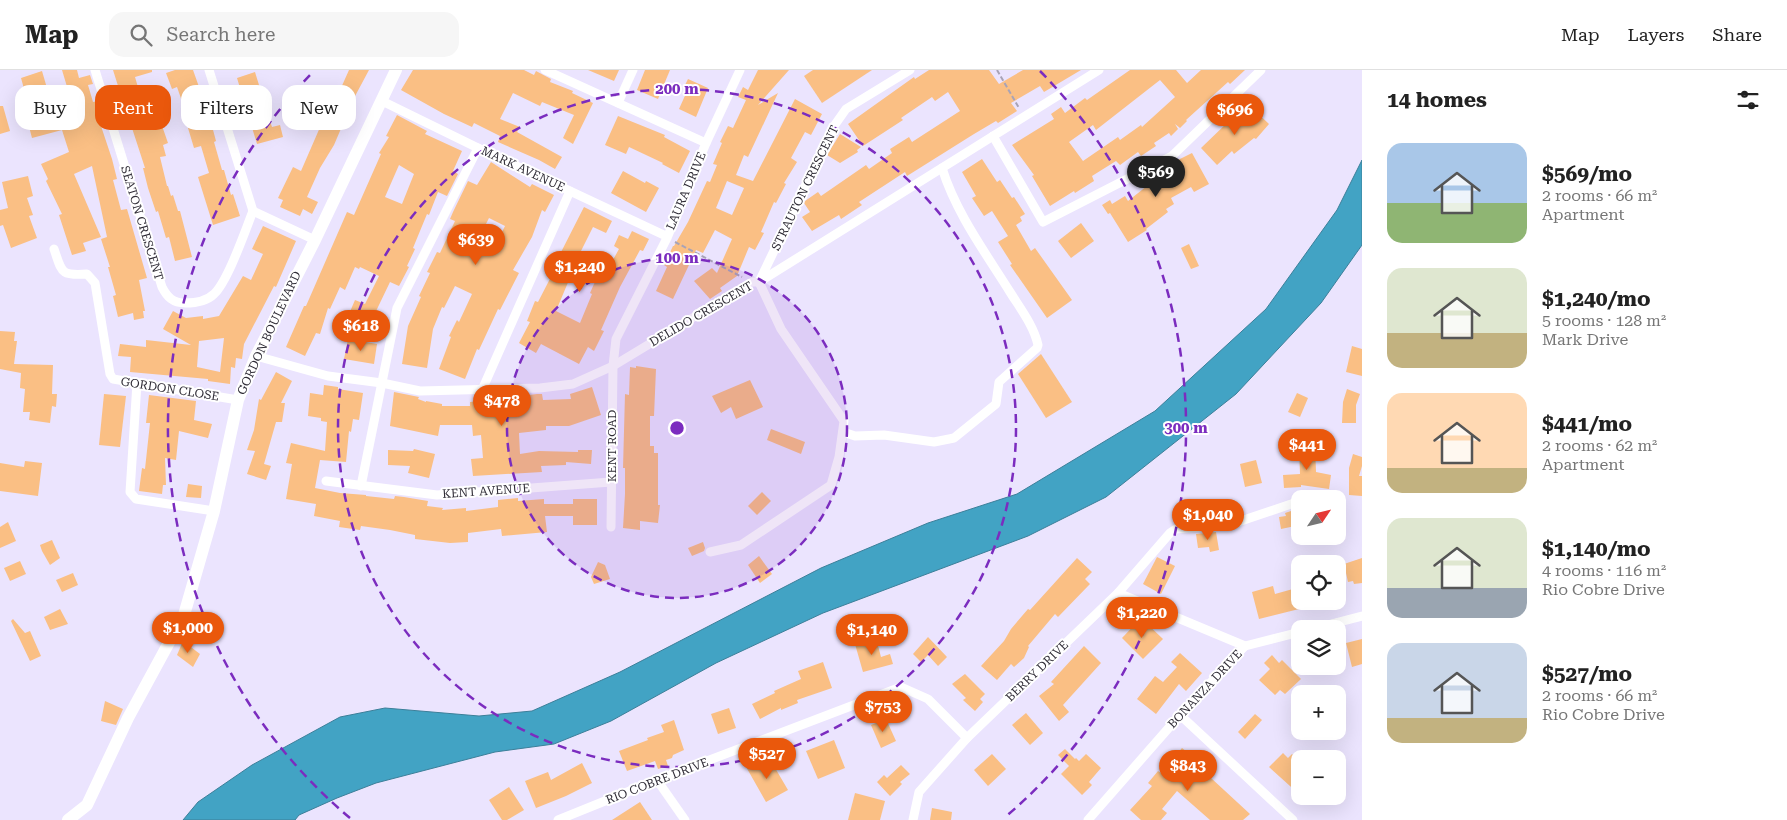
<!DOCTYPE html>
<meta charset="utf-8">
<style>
:root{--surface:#fff;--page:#f6f6f6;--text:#222;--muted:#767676;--line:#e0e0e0;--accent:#ea580c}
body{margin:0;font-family:"Roboto Serif",serif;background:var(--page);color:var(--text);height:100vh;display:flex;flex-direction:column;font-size:19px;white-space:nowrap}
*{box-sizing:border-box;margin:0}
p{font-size:16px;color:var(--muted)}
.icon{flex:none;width:28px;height:28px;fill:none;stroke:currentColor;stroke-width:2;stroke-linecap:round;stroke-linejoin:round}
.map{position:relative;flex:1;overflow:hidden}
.side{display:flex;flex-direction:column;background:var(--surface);width:425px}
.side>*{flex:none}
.banner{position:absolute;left:15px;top:15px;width:475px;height:45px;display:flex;gap:10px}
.needle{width:32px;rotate:55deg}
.fabs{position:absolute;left:1291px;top:420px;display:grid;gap:10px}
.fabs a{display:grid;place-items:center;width:55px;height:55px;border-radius:10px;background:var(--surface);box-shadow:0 5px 20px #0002;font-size:25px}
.price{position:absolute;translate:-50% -42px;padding:0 11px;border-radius:18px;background:var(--accent);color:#fff;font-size:16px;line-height:32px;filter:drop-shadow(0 1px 2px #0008)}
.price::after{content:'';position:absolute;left:50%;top:30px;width:15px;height:11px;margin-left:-8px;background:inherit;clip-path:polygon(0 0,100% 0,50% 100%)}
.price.on{background:#222;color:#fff}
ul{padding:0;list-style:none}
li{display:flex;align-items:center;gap:15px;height:125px;padding:0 25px}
li span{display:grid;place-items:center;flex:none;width:140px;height:100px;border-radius:15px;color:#555}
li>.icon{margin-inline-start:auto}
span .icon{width:60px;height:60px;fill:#fffc;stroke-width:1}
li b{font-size:21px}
h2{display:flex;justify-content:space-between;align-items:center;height:60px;padding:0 25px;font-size:21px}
.tag{padding:0 18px;border-radius:15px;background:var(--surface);box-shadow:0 5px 20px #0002;font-size:18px;line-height:45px}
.tag.on{background:var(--accent);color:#fff}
header{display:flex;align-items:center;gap:30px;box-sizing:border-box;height:70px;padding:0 25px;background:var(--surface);border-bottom:1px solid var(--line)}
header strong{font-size:24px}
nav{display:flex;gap:28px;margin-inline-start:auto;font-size:18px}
.search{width:350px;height:45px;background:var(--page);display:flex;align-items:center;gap:12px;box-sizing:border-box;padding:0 18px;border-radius:15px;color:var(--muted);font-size:19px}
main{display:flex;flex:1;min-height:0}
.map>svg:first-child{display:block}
.water{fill:#42a3c4;stroke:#3c7f99}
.building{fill:#fabf84;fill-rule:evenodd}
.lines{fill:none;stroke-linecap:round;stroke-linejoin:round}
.path{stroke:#a8a3b7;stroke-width:2;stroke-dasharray:5 2.5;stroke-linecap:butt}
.street{stroke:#fff;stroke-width:9}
.secondary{stroke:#fff;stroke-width:12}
.ring{fill:none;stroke:#7b2cbf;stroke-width:2.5;stroke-dasharray:9 6}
.labels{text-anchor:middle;stroke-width:4;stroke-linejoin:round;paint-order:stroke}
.street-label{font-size:12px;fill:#2f2c36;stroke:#fff}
.centre{fill:#7b2cbf;stroke:#fff;stroke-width:2.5}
.ring-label{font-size:15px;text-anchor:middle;font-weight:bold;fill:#7b2cbf;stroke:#fff;stroke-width:4;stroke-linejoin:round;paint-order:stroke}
</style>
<header>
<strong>Map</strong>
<div class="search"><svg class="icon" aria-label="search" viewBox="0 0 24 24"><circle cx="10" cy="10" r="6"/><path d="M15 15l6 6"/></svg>Search here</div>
<nav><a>Map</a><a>Layers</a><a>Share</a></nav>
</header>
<main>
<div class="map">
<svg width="1362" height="750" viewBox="0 0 1362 750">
<rect width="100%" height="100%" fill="#ebe4fe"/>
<path class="water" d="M1362,90V175L1321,233L1236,324L1106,427L1028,466L823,543L716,593L611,651L554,674L495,682L376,713L337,728L299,745L295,750H183L198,732L252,695L340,647L385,638L479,646L532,641L620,602L821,498L928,453L1017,424L1155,341L1266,239L1337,140Z"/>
<g class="building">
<path d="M62,0H77L79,8L90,5L93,14L88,15L93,32L98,31L105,55L101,56L112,89L117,109L113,110L121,140L127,139L147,208L139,210L145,241H143L144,248L134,250L133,243L118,247L113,226L116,225L108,197H110L101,169L107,167L92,96L74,104L101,167L83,173L86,181L72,185L59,145L62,144L46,111L48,109L41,94L69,82L62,60L32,68L23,34L28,33L21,8L42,1L49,25L68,20Z"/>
<path d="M113,0H152V2L135,7L144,38L159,33L164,49L160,50L168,73L163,75L166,86L160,87L167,116H168L171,126L173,125L178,141H180L192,187L175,191L169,167L166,168L158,141L156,142L148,118L143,98H145L132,58L128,60L116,20L119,19Z"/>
<path d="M175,0H193L209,45L216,71L214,72L222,100H224L231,125L233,124L240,146L213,155L198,107L209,103L201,76L194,78L188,58L191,57L177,17L172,19L166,3Z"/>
<path d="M349,0H369L354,28L334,75L320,98L307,127L318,132L312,144L303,139L300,146L280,137L283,130L278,128L293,97L301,101L321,55L324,56Z"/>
<path d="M413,0H524L534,5L536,1L551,9L550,12L573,21L572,23L593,33L573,74L563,68L574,45L542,32L540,36L513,23L500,49L520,57L517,62L562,87L555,99L539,90L498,72L500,66L474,53L472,57L444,44L401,20Z"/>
<path d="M588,0H619L614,11Z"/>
<path d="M645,0H670L658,29L637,20Z"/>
<path d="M758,0H789L758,35L778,23L748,87L744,85L736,105L753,111L795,29L822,44L811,65L805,62L791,88L797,92L784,113L786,114L776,133L774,132L761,162L764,163L755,180L749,177L737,206L720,218L722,221L710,229L694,211L712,198L717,203L732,169L715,160L703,183L696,180L673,229L656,221L667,197L664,195L673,176H674L688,152L707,111L710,112L717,95L713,94L722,73L720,72L728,56L733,58L746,30L738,27L743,17L748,20ZM727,111L744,118L732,145L716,138Z"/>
<path d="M813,0H872L822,33L804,6Z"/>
<path d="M929,0H989L999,14L1023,0H1081L1044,22L1040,16L1011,33L1017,41L998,53L996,51L974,64L907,106L905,102L859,132L862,135L841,149L839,145L812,161L802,147L810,142L804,133L805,131L818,122L821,126L866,95L869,99L892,83L890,79L909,67L912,72L960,41L948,22L935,31L932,27L901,48L903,50L863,76L848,54L914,7L915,9Z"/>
<path d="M1130,0H1176L1187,13L1201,0H1245L1230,14L1228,12L1186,50L1187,51L1180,58L1175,54L1178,59L1171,66L1169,63L1154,73L1156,76L1141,86L1138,82L1120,95L1116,91L1092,106L1094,111L1075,123L1074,121L1050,136L1032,106L1034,105L1012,75L1054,49L1051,44L1061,37L1065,43L1085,28L1087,30ZM1160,10L1175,27L1142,57L1141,55L1120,70L1118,67L1083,91L1069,72L1093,55L1096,60Z"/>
<path d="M255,2L270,51L272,57L280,55L283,67L257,74L237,8Z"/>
<path d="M688,9L708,18L696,47L679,39L688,19L684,17Z"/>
<path d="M0,36H3L10,61L0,64Z"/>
<path d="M1251,37L1269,54L1256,69L1254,68L1234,84L1232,81L1217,95L1201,78L1228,52L1232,57Z"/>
<path d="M397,45L427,61L425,64L462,81L453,101L458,104L447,126L438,122L429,145L427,144L413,178L415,179L407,196L409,197L399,216L390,212L367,260L346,251L355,230L365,234L379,206L360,197L359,199L355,197L345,220L340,217L330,239L328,238L320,264L316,263L305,286L286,277L304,236H306L347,142L354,145L381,84L379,83L389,67L386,66ZM399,95L414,104L402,134L385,127Z"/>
<path d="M618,46L665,65L664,67L690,81L679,103L662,94L663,93L629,77L626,84L605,75Z"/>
<path d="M840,64L861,77L857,80L858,82L840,93L827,85Z"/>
<path d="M1192,83L1209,114L1194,122L1191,117L1171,128L1174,134L1166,139L1168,142L1146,159L1147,160L1128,172L1110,143L1108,144L1102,135L1110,130L1112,134L1125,126L1128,131L1152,112L1179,96L1176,91Z"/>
<path d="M982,89L997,112L1000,110L1012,128L1014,127L1025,144L1020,147L1022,151L1016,155L1031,181L1035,178L1072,230L1047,248L1010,195L1012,194L998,172L1008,166L992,141L984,146L972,128L976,126L962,102Z"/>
<path d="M491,92L530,117L532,114L554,125L545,142L542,140L532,167L513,200L519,203L500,240L498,239L479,280L477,279L465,309L439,299L451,267L449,266L457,250L459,252L472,224L455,216L444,238L442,237L433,259L427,298L402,294L408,256L421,227L419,226L430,203L427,202L437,182L440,183L455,151L450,149L453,142L468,111L477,115ZM489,148L505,156L493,180L477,172Z"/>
<path d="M623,101L645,113L646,111L659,118L646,142L611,123Z"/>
<path d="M28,106L33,126L27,128L33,145L29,146L37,168L11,178L3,155L0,156V140L8,138L2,112Z"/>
<path d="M584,137L612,151L606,163L593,157L573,197L580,200L574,213L569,210L556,241L580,253L592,224L590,223L598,205L603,208L619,179L614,176L619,165L628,169L632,161L649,169L643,181L640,180L620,217L601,260L604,261L594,281L588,277L579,294L541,274L536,283L519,273L530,252L527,251L535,231L538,232L554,201L547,198L551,189L556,192Z"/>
<path d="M1081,153L1094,171L1071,188L1058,171Z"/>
<path d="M263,156L296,171L276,217L274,216L244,274L242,289L236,288L235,298L231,297L230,314L208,311V309L130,302L131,287L118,286L120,274L146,277V270L191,275L163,259L173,241L186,248L203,246V249L219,246L243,206L251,210L263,184L252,179ZM224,268L220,302L197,297L199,271Z"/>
<path d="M1189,174L1199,196L1191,199L1181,178Z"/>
<path d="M0,261L15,262L14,271H17L14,294L53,295L52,324H57L56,337L52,336L50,353L29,350L30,342H23L25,319L20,318L21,303L0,299Z"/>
<path d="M348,269L377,274L374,294L344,289Z"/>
<path d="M1352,276L1362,279V306L1346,302Z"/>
<path d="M1041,284L1072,332L1046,348L1018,304Z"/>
<path d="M636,296L656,299L654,346H650V376H654V383H658V435H660L658,453L640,451V460L623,458L625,424V398H623L625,324L629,325L630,297L636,298Z"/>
<path d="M276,302L292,311L281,333H285L282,352H276L264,394L271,396L266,410L247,404L255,381L247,380L254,360L259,329L261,330Z"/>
<path d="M750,310L763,337L736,349L731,337L721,343L712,326Z"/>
<path d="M324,315L338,317V319L363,323L359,350L353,349L351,362L349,361L346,392L320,390L315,418L340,423L366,425V426L394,429L395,426L404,427L428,431L427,436L443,438L442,440L466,438V441L498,437V430L518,428V431L544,429V434H573V429H597V455H573V446H545L547,462L502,466L501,459L468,463V472L450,473L415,469V465L390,460L361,456L360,460L339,457L340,451L314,446L316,434L286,429L292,394L286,393L291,373L325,381L327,352L321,351V348L308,346L310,323L323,325Z"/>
<path d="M592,317L601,345L569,356H546V360L519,363L520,384L539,381L578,382V380H592L591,394L566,392V395L541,396L542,402L473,406L471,389L483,388L481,365L473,366L472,355H440L438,366L390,356L394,322L419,327L418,329L426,332V331L442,334V336H470V332L537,324H542L543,330L571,329L570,324Z"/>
<path d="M1347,319L1360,324L1356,335V353H1342L1343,332Z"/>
<path d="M1297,323L1308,328L1300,347L1288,342Z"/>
<path d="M104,324L126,326L120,377L99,375Z"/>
<path d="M149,325L196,331L194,350L212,354L208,368L179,361L176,390L165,388L166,415H163L162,424L139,421L142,398L145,399L150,353H146Z"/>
<path d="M771,359L805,372L801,384L767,370Z"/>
<path d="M1315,374L1316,402L1331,405L1329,419L1301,415V417L1284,418L1283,405L1300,404L1299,375Z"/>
<path d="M414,379L435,384L429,408L408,403L410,396L388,395V380L413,381Z"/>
<path d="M1353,384L1362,387V396L1359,406H1362V426L1349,425V398Z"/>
<path d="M1256,390L1262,413L1245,417L1240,394Z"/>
<path d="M25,391L42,393L38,426L0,421V393L24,397Z"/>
<path d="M188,414L202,416L201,428L186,427Z"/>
<path d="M762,422L771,431L757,445L748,436Z"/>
<path d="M1300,438V455L1281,459L1279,447L1286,446L1285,443Z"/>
<path d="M8,452L16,471L0,478V457Z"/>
<path d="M1216,462L1219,480L1210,482L1209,477L1198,478L1196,464Z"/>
<path d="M52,470L60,488L50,495L42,481L40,475Z"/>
<path d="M703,472L705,478L704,481L692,486L688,478Z"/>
<path d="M759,486L772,504L760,513L748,495Z"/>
<path d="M1157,487L1175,496L1161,524L1143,514Z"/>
<path d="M1077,488L1092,502L1085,509L1090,514L1058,547L1055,544L1028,576L1029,577L1024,588L1014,597L1011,594L997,610L981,596L1004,571L1011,559L1028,539L1030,540Z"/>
<path d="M1362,488V513L1354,514L1353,511L1348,512L1344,494Z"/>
<path d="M20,491L26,504L10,511L4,498Z"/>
<path d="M598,492L605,495L610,509L594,514L591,507Z"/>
<path d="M73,503L78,515L62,522L56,510Z"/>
<path d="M1273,516L1275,524L1300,517V531H1318L1319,534L1259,549L1252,522Z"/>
<path d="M60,539L68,554L50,560L44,547Z"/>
<path d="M1141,548L1163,569L1143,589L1122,568Z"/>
<path d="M13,549L25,563L30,561L41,586L30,591L11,551Z"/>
<path d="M928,567L947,587L938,596L928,585L921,592L913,584Z"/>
<path d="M876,568L881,587L890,584L893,594L863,602L855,574Z"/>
<path d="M1362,569V594L1352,597L1346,573Z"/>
<path d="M183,571L200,584L193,597L177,585Z"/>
<path d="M1084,576L1101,593L1063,635L1069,642L1059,651L1039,626L1054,614L1051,612Z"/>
<path d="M1180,583L1202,603L1186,621L1179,614L1156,644L1137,629L1155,606L1163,612L1177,597L1171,592Z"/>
<path d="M1272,585L1279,593L1282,590L1301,609L1285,624L1280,620L1275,625L1259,610L1270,599L1264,593Z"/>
<path d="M823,592L832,618L797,630L798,633L781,640V638L760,649L752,634L775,623L774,621L801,609L798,601Z"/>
<path d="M965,604L985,624L980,629L983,632L975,641L963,630L966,628L952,614Z"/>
<path d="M105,631L123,639L116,655L101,651Z"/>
<path d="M729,638L736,658L718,664L711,644Z"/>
<path d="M1026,643L1043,663L1030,675L1012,655Z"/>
<path d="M1255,644L1262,650L1245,669L1238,662Z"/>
<path d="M886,649L896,671L881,678L871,655Z"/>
<path d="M674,650L684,680L673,685L672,688L666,690L668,696L658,699L655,691L627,701L619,681L648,670L647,668L664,662L661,655Z"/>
<path d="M834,670L845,698L818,709L806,681Z"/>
<path d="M1182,678L1201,693L1198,696L1250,744L1243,750H1210L1177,721L1162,739L1167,743L1161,750H1141L1130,740L1152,716L1148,713L1158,701L1161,703Z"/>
<path d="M1065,679L1075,689L1076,688L1079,691L1086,684L1101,698L1089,712L1092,715L1082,725L1061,704L1069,696L1058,685Z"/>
<path d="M1283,683L1288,688L1292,684L1300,692V725L1269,697Z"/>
<path d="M992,684L1006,699L988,716L974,700Z"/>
<path d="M753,691L755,695L762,691L765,695L771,691L788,720L766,732L745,695Z"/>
<path d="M582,693L592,713L566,726L536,738L525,711L548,702L551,710Z"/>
<path d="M901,695L910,704L900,712L902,714L890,726L877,712L884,705L887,708Z"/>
<path d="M509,717L524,740L507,750H502L489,730Z"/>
<path d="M855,723L885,731L880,750H848Z"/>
<path d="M640,732L652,750H612Z"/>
<path d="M932,738L952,742L951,750H930Z"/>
</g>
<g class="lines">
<g class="path">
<path d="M997,0L1019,38"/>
<path d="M675,172L742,207"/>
</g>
<g class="street">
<path d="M95,0L162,217C167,227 173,233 185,233C195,233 207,231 214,224C228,211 245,161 253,141"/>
<path d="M209,0L253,141"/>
<path d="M545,0L706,73"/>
<path d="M382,31L478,78L666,166"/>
<path d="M618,33L633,0"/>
<path d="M993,66L1043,152L1172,86L1261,0"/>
<path d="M253,141L315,170"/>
<path d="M54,179C62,202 60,206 87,204L95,213L110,304L113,309L238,330"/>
<path d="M256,286L328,306L382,313L420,321L540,318L573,314L613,296L752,212H759L1099,0"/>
<path d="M137,313L130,422L136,429L214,441"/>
<path d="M482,320L570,121"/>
<path d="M843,362L855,366L884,365L934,372L954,368L996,334L999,312L1037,278L1038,275C1034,256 1020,238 1010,222C985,182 956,143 942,98"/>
<path d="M326,411L437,425L611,412"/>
<path d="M361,416L397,238L478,78"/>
<path d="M611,457L613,296L616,269L667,168L706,73L740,0"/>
<path d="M710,482L741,475L831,415L839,387L844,351L781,259L759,212L834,56L846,39L910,0"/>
<path d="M1118,523L1245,576"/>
<path d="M1312,559L1362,546"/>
<path d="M1180,645L1293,750"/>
<path d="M657,710L685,750"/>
<path d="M558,750L657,710L901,617L928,629L967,668"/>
<path d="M913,750L919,722L967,668L1118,523L1170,463L1176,459L1229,455L1300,431"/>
<path d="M1088,750L1180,645L1245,576L1300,562"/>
</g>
<path class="secondary" d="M68,750L87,735L128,648L184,545L214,441L238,330L256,286L315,170L396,0"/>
</g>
<circle cx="677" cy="358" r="170" fill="#7b2cbf" fill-opacity=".12"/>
<g class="ring">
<circle cx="677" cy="358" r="170"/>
<circle cx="677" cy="358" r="339"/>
<path d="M350 748A509 509 0 0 1 314 1M1040 1A509 509 0 0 1 1004 748"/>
</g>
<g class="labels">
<g class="street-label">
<text transform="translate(523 99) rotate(25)" y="4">MARK AVENUE</text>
<text transform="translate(805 118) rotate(-64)" y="4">STRAUTON CRESCENT</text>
<text transform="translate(686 121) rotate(-67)" y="4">LAURA DRIVE</text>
<text transform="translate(142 153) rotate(73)" y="4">SEATON CRESCENT</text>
<text transform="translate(701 244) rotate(-30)" y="4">DELIDO CRESCENT</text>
<text transform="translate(269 263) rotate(-65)" y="4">GORDON BOULEVARD</text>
<text transform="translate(170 319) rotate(9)" y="4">GORDON CLOSE</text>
<text transform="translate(612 376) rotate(-90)" y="4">KENT ROAD</text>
<text transform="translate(486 421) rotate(-4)" y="4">KENT AVENUE</text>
<text transform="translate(1037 601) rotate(-44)" y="4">BERRY DRIVE</text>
<text transform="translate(1205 619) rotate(-47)" y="4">BONANZA DRIVE</text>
<text transform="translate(657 711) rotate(-21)" y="4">RIO COBRE DRIVE</text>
</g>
</g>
<circle cx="677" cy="358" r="8" class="centre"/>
<g class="ring-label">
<text x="677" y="24">200 m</text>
<text x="677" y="193">100 m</text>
<text x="1186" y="363">300 m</text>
</g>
</svg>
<div class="fabs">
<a><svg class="needle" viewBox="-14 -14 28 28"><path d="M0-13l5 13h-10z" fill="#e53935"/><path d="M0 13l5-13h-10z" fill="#767676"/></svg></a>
<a><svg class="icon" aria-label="locate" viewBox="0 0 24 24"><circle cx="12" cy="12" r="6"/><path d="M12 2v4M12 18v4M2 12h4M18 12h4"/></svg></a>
<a><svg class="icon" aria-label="layers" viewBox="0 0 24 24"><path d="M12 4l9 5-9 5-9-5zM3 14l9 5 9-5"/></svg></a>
<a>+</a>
<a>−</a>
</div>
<b class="price" style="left:1235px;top:66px">$696</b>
<b class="price on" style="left:1156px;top:128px">$569</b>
<b class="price" style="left:476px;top:196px">$639</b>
<b class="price" style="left:580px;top:223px">$1,240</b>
<b class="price" style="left:361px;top:282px">$618</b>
<b class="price" style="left:502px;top:357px">$478</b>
<b class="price" style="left:1307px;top:401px">$441</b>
<b class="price" style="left:1208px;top:471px">$1,040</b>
<b class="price" style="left:1142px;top:569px">$1,220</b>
<b class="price" style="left:188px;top:584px">$1,000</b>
<b class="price" style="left:872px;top:586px">$1,140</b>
<b class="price" style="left:883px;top:663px">$753</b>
<b class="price" style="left:767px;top:710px">$527</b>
<b class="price" style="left:1188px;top:722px">$843</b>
<div class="banner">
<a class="tag">Buy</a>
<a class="tag on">Rent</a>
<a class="tag">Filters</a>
<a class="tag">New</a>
</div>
</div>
<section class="side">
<h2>14 homes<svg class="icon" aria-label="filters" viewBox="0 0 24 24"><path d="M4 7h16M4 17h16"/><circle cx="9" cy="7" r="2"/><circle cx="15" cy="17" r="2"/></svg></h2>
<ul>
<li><span style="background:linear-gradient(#a9c7e8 60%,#8fb573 0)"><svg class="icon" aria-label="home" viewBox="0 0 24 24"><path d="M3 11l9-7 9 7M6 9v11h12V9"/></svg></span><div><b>$569/mo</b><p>2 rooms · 66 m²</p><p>Apartment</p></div></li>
<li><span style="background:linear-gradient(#dfe7d0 65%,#c2b280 0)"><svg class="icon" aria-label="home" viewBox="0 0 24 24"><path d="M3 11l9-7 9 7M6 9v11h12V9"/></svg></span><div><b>$1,240/mo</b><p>5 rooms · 128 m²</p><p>Mark Drive</p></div></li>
<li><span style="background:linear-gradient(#ffd9b3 75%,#c2b280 0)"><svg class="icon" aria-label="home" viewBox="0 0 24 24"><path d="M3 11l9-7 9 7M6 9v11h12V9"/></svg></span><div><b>$441/mo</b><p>2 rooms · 62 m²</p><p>Apartment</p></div></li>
<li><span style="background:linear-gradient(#dfe7d0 70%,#9aa5b1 0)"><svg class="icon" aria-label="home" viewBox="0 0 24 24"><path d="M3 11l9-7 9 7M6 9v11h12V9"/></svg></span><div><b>$1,140/mo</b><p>4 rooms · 116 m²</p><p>Rio Cobre Drive</p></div></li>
<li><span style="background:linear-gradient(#c9d6e8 75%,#c2b280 0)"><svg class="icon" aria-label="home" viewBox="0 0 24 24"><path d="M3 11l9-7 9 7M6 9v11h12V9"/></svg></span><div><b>$527/mo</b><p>2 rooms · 66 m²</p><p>Rio Cobre Drive</p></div></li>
</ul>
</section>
</main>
